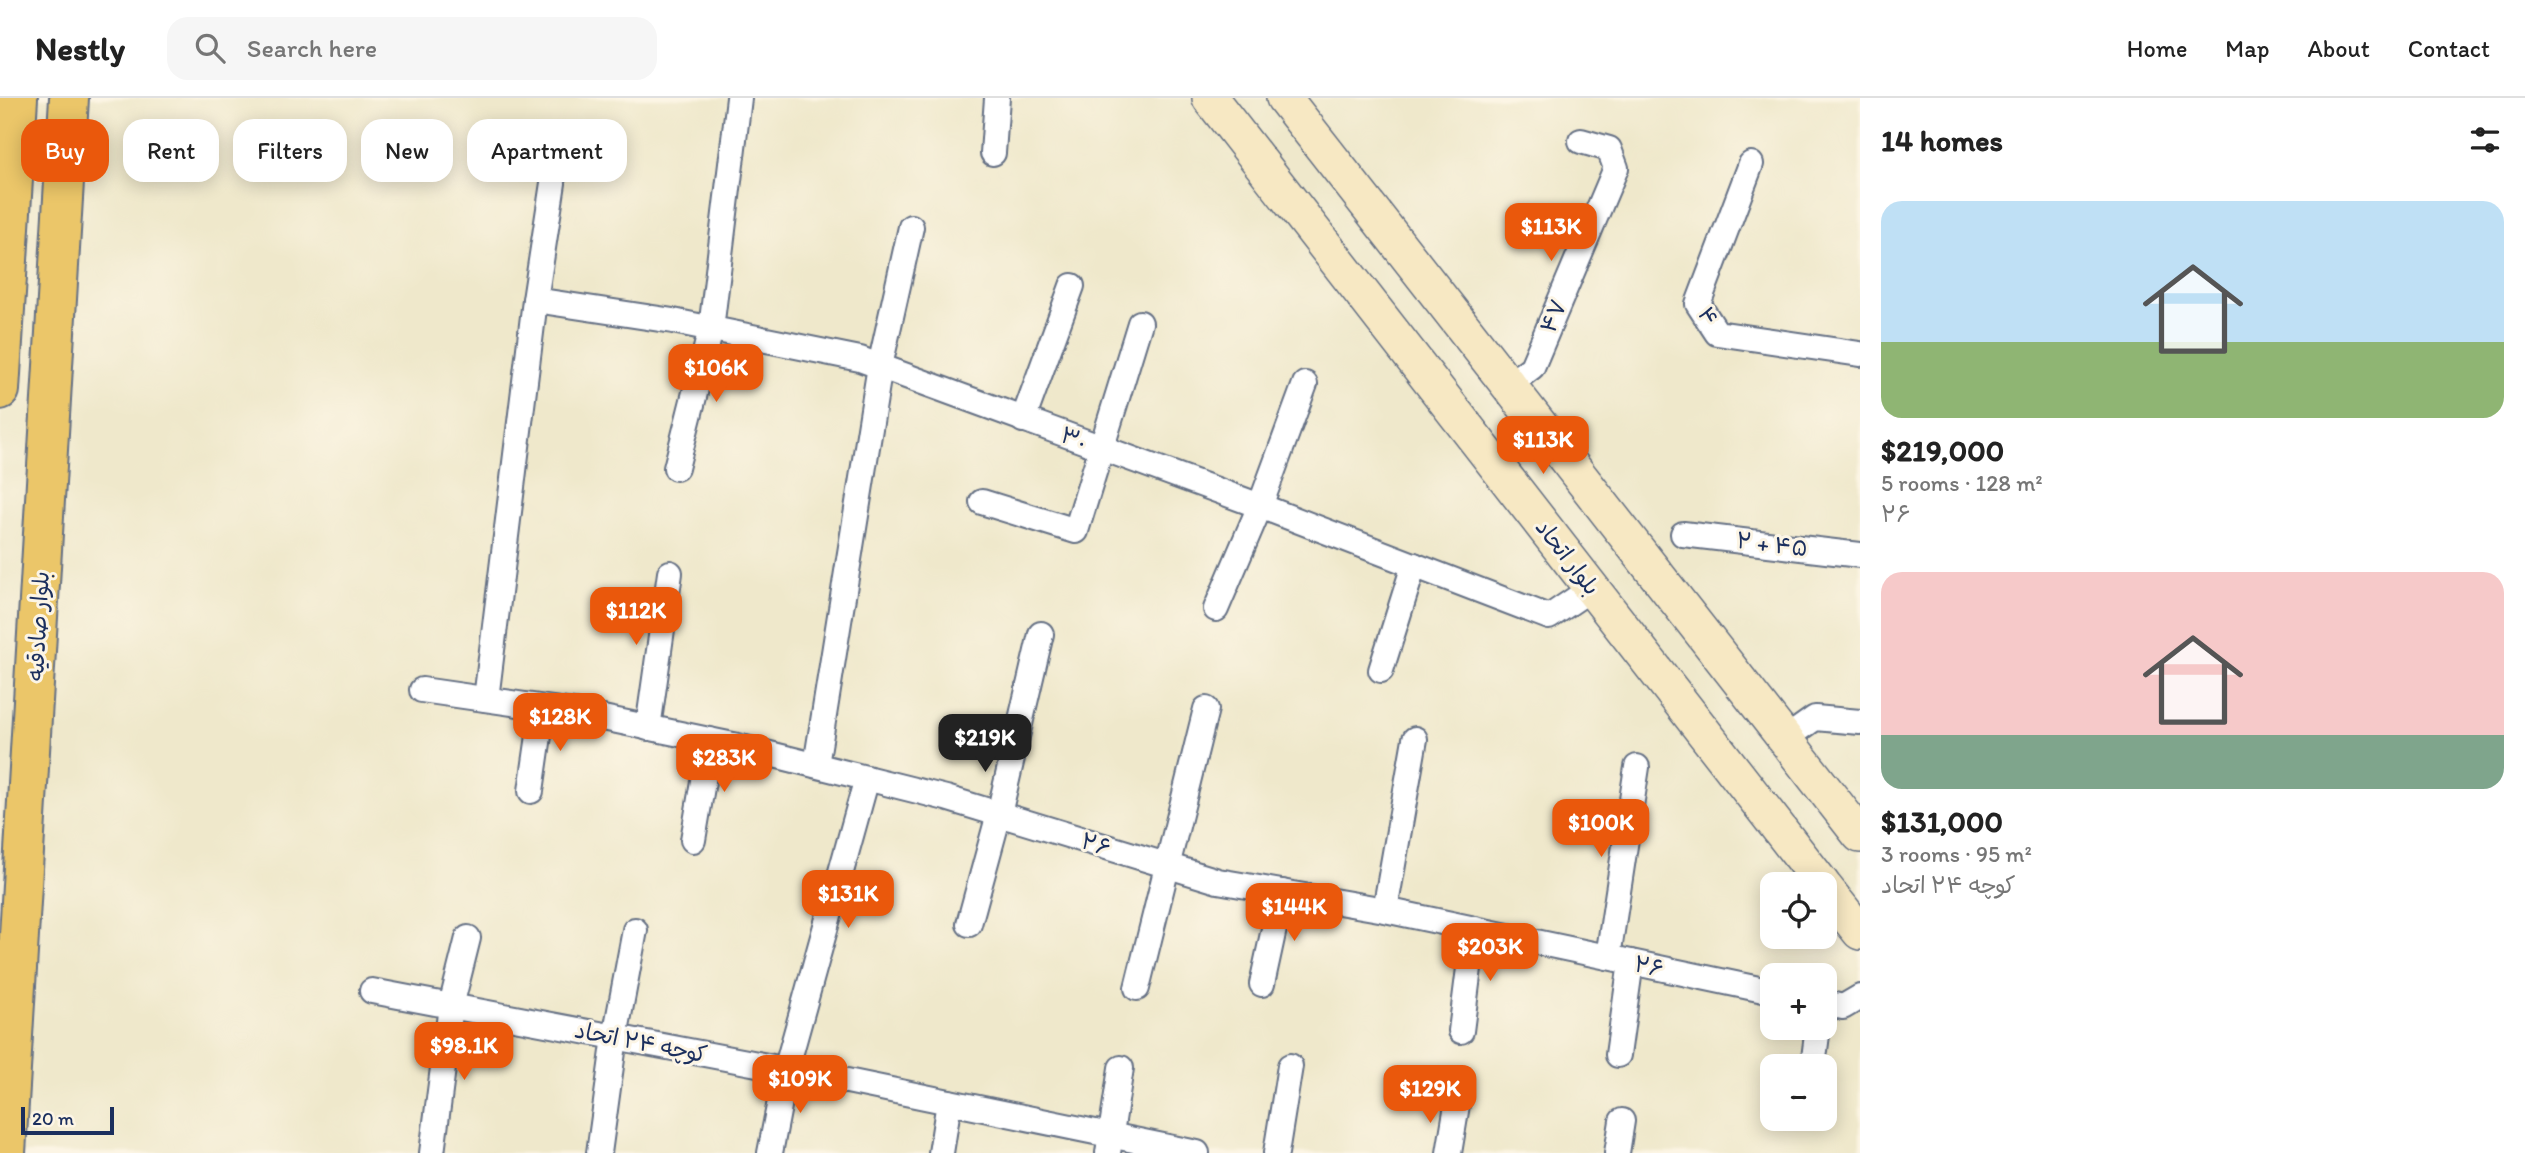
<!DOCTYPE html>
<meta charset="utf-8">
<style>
:root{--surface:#fff;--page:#f6f6f6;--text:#222;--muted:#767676;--line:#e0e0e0;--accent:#ea580c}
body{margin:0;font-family:Itim,"Playpen Sans Arabic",sans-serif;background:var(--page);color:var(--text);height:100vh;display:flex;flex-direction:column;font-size:26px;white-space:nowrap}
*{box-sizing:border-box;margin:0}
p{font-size:23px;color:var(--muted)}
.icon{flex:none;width:38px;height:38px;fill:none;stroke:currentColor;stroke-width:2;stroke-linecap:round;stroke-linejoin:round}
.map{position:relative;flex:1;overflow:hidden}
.sheet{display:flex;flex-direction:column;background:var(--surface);width:665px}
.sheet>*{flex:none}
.banner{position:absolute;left:21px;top:21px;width:665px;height:63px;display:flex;gap:14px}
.controls{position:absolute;left:1760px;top:774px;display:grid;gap:14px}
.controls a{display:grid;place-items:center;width:77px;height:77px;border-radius:14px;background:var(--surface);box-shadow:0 4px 18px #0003;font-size:35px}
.scale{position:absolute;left:21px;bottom:18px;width:93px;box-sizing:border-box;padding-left:7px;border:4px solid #1b2f5e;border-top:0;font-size:19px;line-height:24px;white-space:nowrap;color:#1b2f5e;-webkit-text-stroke:5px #fcf5e5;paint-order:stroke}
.price{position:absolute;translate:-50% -60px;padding:0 16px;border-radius:14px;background:var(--accent);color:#fff;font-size:23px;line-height:46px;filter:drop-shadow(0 2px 4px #0008)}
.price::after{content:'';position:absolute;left:50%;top:42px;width:21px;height:16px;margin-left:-10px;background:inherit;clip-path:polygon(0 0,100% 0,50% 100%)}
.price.on{background:#222;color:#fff}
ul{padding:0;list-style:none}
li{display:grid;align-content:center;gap:14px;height:371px;padding:0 21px}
li span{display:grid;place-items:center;height:217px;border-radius:21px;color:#555}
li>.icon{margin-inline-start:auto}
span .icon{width:126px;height:126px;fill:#fffc;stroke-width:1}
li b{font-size:30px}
h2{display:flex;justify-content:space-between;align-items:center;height:84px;padding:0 21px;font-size:30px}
.chip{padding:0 24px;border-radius:21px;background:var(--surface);box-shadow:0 4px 18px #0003;font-size:24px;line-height:63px}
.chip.on{background:var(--accent);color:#fff}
header{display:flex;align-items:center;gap:42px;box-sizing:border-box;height:98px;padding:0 35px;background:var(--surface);border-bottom:2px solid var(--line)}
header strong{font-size:33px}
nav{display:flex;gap:38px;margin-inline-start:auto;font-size:24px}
.search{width:490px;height:63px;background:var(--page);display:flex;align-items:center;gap:18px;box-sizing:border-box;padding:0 24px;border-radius:21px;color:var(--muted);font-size:26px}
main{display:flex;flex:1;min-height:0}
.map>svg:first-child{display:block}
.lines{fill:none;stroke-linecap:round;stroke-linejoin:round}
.street-casing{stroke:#657084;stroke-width:28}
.secondary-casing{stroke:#657084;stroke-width:38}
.primary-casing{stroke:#657084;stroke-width:42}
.street{stroke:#fff;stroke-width:24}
.secondary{stroke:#f7e8c3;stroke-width:35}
.primary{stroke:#ebc669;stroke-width:38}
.labels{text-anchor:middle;stroke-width:6;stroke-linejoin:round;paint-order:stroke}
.street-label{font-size:23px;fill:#1b2f5e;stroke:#fcf5e5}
</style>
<header>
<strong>Nestly</strong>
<div class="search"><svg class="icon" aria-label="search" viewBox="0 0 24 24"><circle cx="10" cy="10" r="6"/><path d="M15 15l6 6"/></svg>Search here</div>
<nav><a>Home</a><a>Map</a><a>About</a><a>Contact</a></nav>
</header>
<main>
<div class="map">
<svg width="1860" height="1055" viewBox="0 0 1860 1055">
<rect width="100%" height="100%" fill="#fcf5e5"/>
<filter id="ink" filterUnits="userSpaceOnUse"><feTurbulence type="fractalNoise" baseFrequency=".0143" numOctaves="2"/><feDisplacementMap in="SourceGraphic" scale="14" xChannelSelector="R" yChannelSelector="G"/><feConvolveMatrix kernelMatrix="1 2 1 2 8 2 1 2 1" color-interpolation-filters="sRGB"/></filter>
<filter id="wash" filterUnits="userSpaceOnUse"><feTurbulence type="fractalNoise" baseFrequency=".00686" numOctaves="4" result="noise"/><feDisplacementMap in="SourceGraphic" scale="28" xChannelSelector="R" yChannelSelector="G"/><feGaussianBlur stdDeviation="1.57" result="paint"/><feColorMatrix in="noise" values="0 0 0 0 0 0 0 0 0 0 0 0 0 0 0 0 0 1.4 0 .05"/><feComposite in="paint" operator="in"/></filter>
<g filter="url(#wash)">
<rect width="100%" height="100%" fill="#efe8cb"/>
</g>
<g filter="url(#ink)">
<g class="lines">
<g class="street-casing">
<g id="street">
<path d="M993,55L997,0"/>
<path d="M1751,66L1698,206L1717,235L1860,256"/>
<path d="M535,202L673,223L860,261L1260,408L1549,519L1592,490"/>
<path d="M1508,287L1532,269L1616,70L1609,51L1581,43"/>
<path d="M1023,322L1072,188"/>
<path d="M676,370L711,231L739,0"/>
<path d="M982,404L1076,433L1140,225"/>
<path d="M1683,436L1860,457"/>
<path d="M1216,511L1260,408L1305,286"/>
<path d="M1381,572L1414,467"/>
<path d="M422,592L574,614L738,648L946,700L1218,783L1385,812L1773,894"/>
<path d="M486,601L535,202L553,85"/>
<path d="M648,630L670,475"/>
<path d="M1784,642L1815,620L1860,624"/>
<path d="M816,667L880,268L911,129"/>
<path d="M531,693L543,610"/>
<path d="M693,742L710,642"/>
<path d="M1385,812L1415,641"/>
<path d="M969,826L999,716L1041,536"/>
<path d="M1608,859L1637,669"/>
<path d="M1262,886L1282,794"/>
<path d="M1137,890L1206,611"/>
<path d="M372,893L847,983L1197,1055"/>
<path d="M1825,905L1843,909L1860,899"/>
<path d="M1461,933L1474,831"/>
<path d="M1618,957L1631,864"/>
<path d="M1813,968L1818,929"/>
<path d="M432,1055L451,908L468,840"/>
<path d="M599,1055L615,939L635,832"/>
<path d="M770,1055L786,972L867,680"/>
<path d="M941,1055L949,1004"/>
<path d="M1108,1055L1121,970"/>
<path d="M1276,1055L1290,968"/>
<path d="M1449,1055L1457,1007"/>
<path d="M1617,1055L1622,1023"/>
</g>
</g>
<g class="secondary-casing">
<g id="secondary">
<path d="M1210,0L1822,786"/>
<path d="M1284,0L1860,737"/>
<path d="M1825,790L1860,834"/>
</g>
</g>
<g class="primary-casing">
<g id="primary">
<path d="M0,292L18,0"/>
<path d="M6,1055L69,0"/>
</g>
</g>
<use href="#street" class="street"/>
<use href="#secondary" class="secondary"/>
<use href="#primary" class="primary"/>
</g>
</g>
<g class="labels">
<g class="street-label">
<text transform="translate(1553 218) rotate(-67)" y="8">۴۷</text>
<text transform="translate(1708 218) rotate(62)" y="8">۴</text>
<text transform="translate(1074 340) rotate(20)" y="8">۳۰</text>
<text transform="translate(1772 446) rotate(7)" y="8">۲ + ۴۵</text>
<text transform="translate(1568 459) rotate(52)" y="8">بلوار اتحاد</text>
<text transform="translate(38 528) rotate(-87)" y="8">بلوار صادقیه</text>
<text transform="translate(1096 746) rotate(17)" y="8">۲۶</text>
<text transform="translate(1649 868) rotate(12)" y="8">۲۶</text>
<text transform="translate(641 944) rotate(11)" y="8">کوچه ۲۴ اتحاد</text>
</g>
</g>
</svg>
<div class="controls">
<a><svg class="icon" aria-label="locate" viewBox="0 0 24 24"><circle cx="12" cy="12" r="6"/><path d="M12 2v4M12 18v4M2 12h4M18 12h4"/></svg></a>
<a>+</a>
<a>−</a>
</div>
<div class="scale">20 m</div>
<b class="price" style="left:1551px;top:165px">$113K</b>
<b class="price" style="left:716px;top:306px">$106K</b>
<b class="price" style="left:1543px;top:378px">$113K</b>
<b class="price" style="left:636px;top:549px">$112K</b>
<b class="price" style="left:560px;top:655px">$128K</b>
<b class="price on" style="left:985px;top:676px">$219K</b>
<b class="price" style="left:724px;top:696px">$283K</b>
<b class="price" style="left:1601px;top:761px">$100K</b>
<b class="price" style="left:848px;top:832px">$131K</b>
<b class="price" style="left:1294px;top:845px">$144K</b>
<b class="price" style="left:1490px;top:885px">$203K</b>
<b class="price" style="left:464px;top:984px">$98.1K</b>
<b class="price" style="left:800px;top:1017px">$109K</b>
<b class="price" style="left:1430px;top:1027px">$129K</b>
<div class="banner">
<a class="chip on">Buy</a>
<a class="chip">Rent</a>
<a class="chip">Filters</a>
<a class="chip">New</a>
<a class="chip">Apartment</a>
</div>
</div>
<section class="sheet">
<h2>14 homes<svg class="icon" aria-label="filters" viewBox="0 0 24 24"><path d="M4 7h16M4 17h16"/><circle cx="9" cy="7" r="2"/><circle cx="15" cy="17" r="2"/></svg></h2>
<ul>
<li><span style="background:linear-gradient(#bfe0f5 65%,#8fb573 0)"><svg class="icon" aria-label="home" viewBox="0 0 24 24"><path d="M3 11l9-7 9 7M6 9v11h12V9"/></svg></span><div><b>$219,000</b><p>5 rooms · 128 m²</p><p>۲۶</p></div></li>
<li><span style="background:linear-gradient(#f6c9c9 75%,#7fa58c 0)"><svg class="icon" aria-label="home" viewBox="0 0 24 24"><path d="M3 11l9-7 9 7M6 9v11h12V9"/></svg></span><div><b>$131,000</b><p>3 rooms · 95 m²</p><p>کوچه ۲۴ اتحاد</p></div></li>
</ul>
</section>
</main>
